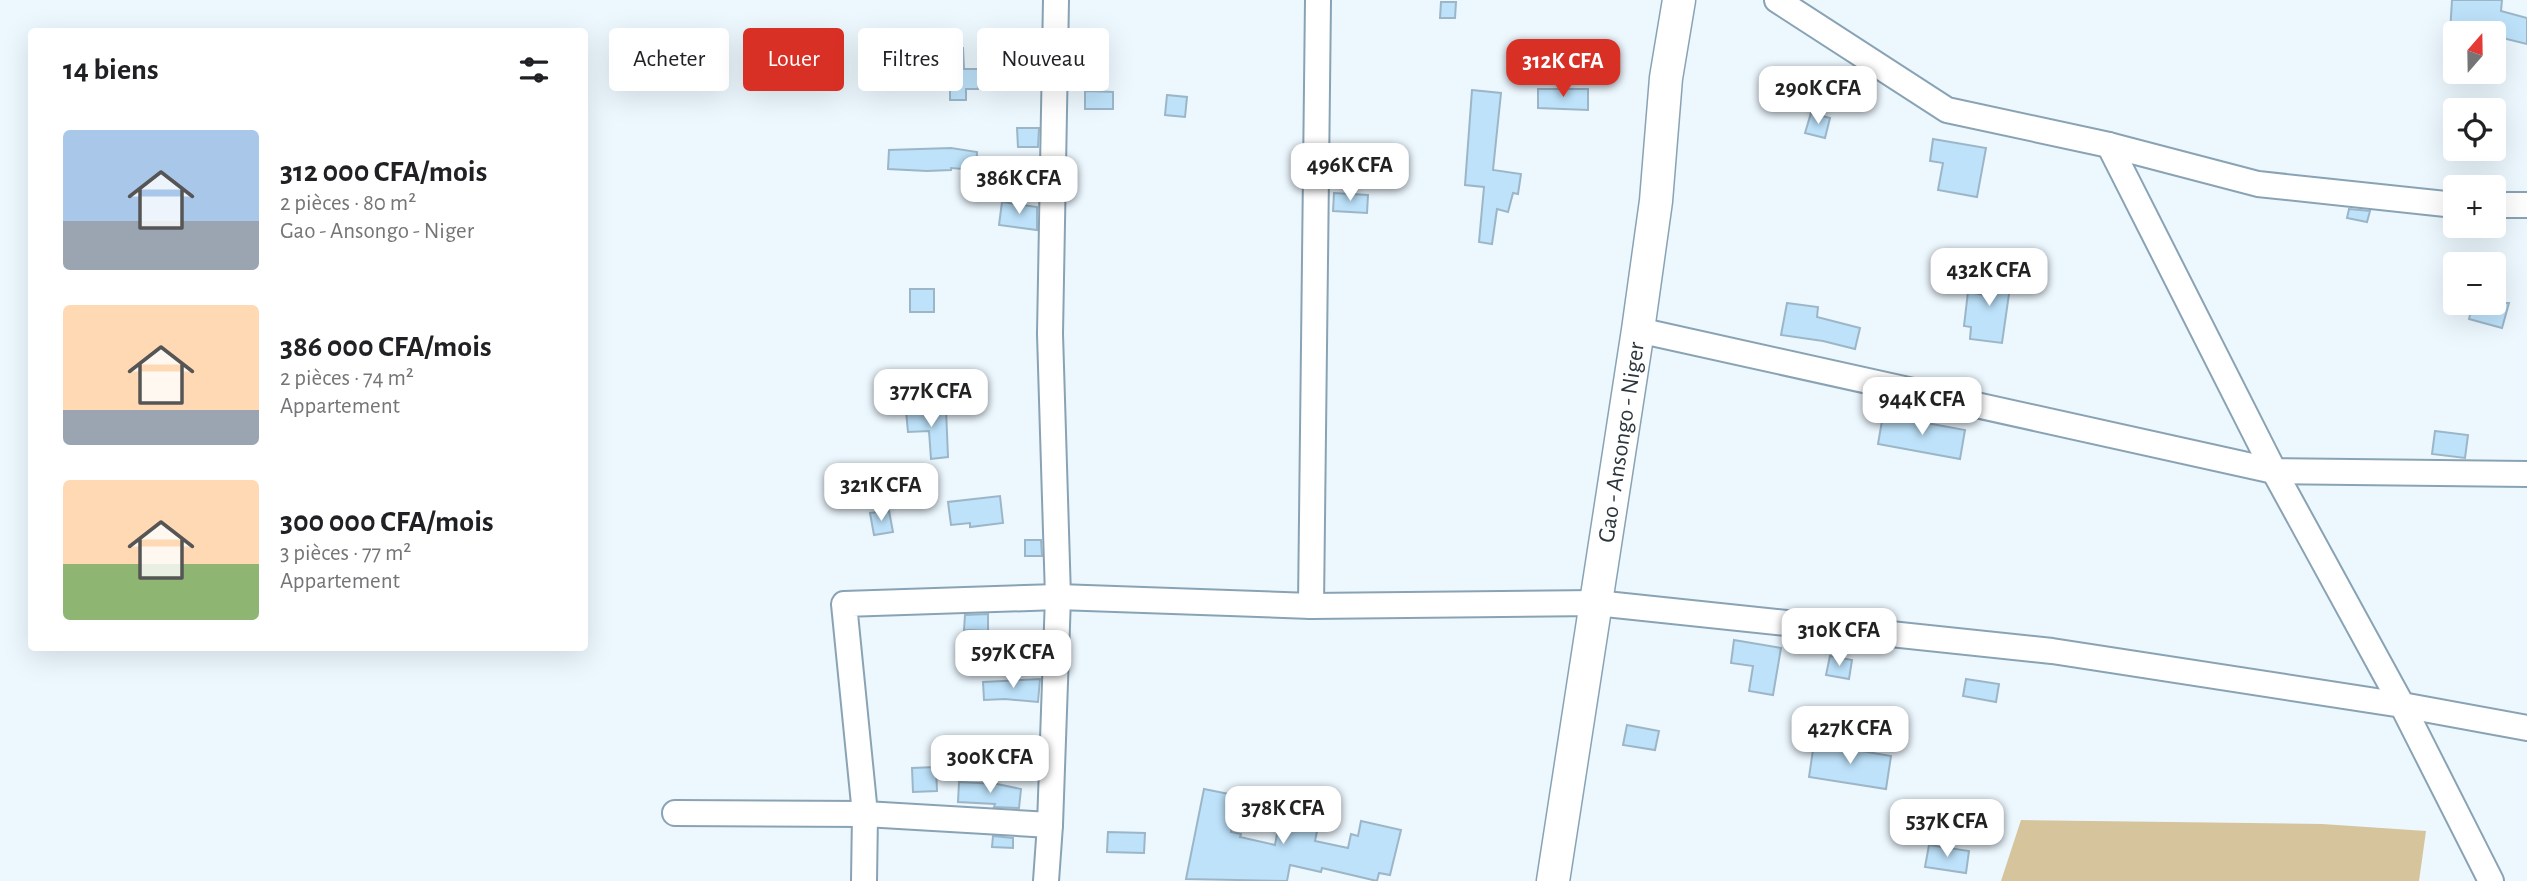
<!DOCTYPE html>
<html lang="fr">
<meta charset="utf-8">
<style>
:root{--surface:#fff;--page:#f2f2f2;--text:#202124;--muted:#757577;--accent:#d93025}
body{margin:0;font-family:"Alegreya Sans",sans-serif;background:var(--page);color:var(--text);height:100vh;display:flex;flex-direction:column;font-size:26px;white-space:nowrap}
*{box-sizing:border-box;margin:0}
p{font-size:23px;color:var(--muted)}
.icon{flex:none;width:38px;height:38px;fill:none;stroke:currentColor;stroke-width:2;stroke-linecap:round;stroke-linejoin:round}
.map{position:relative;flex:1;overflow:hidden}
.panel{position:absolute;left:28px;top:28px;width:560px;height:623px;display:flex;flex-direction:column;background:var(--surface);border-radius:7px;box-shadow:0 7px 28px #0002}
.panel>*{flex:none}
.banner{position:absolute;left:609px;top:28px;width:665px;height:63px;display:flex;gap:14px}
.needle{width:46px;rotate:20deg}
.fabs{position:absolute;left:2443px;top:21px;display:grid;gap:14px}
.fabs a{display:grid;place-items:center;width:63px;height:63px;border-radius:7px;background:var(--surface);box-shadow:0 7px 28px #0002;font-size:35px}
.price{position:absolute;translate:-50% -60px;padding:0 16px;border-radius:14px;background:#fff;color:#222;font-size:23px;line-height:46px;filter:drop-shadow(0 2px 4px #0008)}
.price::after{content:'';position:absolute;left:50%;top:42px;width:21px;height:16px;margin-left:-10px;background:inherit;clip-path:polygon(0 0,100% 0,50% 100%)}
.price.selected{background:var(--accent);color:#fff}
ul{padding:0;list-style:none}
li{display:flex;align-items:center;gap:21px;height:175px;padding:0 35px}
li span{display:grid;place-items:center;flex:none;width:196px;height:140px;border-radius:7px;color:#555}
li>.icon{margin-inline-start:auto}
span .icon{width:84px;height:84px;fill:#fffc;stroke-width:1}
li b{font-size:30px}
h2{display:flex;justify-content:space-between;align-items:center;height:84px;padding:0 35px;font-size:30px}
.pill{padding:0 24px;border-radius:7px;background:var(--surface);box-shadow:0 7px 28px #0002;font-size:24px;line-height:63px}
.pill.selected{background:var(--accent);color:#fff}
.map>svg:first-child{display:block}
.green{fill:#d6c49c}
.building{fill:#bde2fa;stroke:#9cb6c8;stroke-width:2}
.lines{fill:none;stroke-linecap:round;stroke-linejoin:round}
.minor-casing{stroke:#89a3b4;stroke-width:28}
.major-casing{stroke:#89a3b4;stroke-width:35}
.minor{stroke:#fff;stroke-width:24}
.major{stroke:#fff;stroke-width:32}
.labels{text-anchor:middle;stroke-width:5;stroke-linejoin:round;paint-order:stroke}
.street-label{font-size:24px;fill:#2c363d;stroke:#fff}
</style>
<div class="map">
<svg width="2527" height="881" viewBox="0 0 2527 881">
<rect width="100%" height="100%" fill="#ecf7fe"/>
<path class="green" d="M2021,820L2322,824L2426,831L2419,881H2001Z"/>
<g class="building">
<path d="M2452,0H2502L2501,11L2527,18V44L2494,36V33H2450Z"/>
<path d="M1441,2H1456L1455,18H1440Z"/>
<path d="M950,48H963L964,69H978V89H966V100H950Z"/>
<path d="M1538,89H1588V110L1538,108Z"/>
<path d="M1472,90L1501,93L1493,170L1521,174L1518,194L1513,193L1508,212L1497,209L1492,244L1479,242L1484,187L1465,185Z"/>
<path d="M1085,91L1113,92V109H1085Z"/>
<path d="M1167,95L1187,97L1185,117L1165,115Z"/>
<path d="M1811,113L1830,118L1825,138L1805,133Z"/>
<path d="M1017,128H1039L1038,147H1018Z"/>
<path d="M1933,139L1986,148L1977,197L1938,190L1943,163L1930,161Z"/>
<path d="M951,148L977,152L976,170L951,168V170L927,171L888,169L889,150Z"/>
<path d="M1334,193L1368,195L1367,213L1333,211Z"/>
<path d="M1002,202L1037,207V230L999,225Z"/>
<path d="M2349,209L2370,211L2367,222L2347,218Z"/>
<path d="M1988,269L2012,273L2002,343L1970,339L1971,327L1964,326L1968,292L1985,295Z"/>
<rect x="910" y="289" width="24" height="23"/>
<path d="M1787,303L1818,307L1817,317L1860,328L1855,349L1823,341L1781,335Z"/>
<path d="M2473,303H2509L2502,328L2469,319Z"/>
<path d="M946,409L948,457L931,459L929,431L908,432L906,411Z"/>
<path d="M1883,415L1965,430L1960,459L1878,444Z"/>
<path d="M2435,431L2468,435L2465,458L2432,454Z"/>
<path d="M1000,496L1003,523L970,527V523L951,525L948,502Z"/>
<path d="M889,511L893,532L874,535L870,513Z"/>
<path d="M1025,540H1041L1042,556H1025Z"/>
<path d="M988,614V631L964,630L965,615Z"/>
<path d="M1734,640L1781,648L1773,695L1749,691L1753,666L1731,663Z"/>
<path d="M1830,656L1852,660L1849,679L1826,675Z"/>
<path d="M1040,679L1038,702L1005,699L984,700L983,682Z"/>
<path d="M1966,679L1999,684L1996,702L1963,696Z"/>
<path d="M1627,725L1659,731L1655,750L1623,745Z"/>
<path d="M1814,743L1891,756L1886,789L1809,777Z"/>
<path d="M936,767L937,791L913,792L912,768Z"/>
<path d="M959,782L997,784L1021,789L1019,808L994,807L995,804L958,802Z"/>
<path d="M1204,789L1239,796L1231,832L1241,834L1240,837L1275,845L1283,801L1322,808L1315,841L1348,848L1351,834L1358,836L1361,821L1401,830L1390,875L1379,873L1377,881L1322,868L1321,872L1290,865L1287,881L1186,879Z"/>
<path d="M1108,832L1145,833L1144,853L1107,852Z"/>
<path d="M993,836L1013,838V848L992,847Z"/>
<path d="M1929,845L1969,851L1966,873L1925,867Z"/>
</g>
<g class="lines">
<g class="minor-casing">
<g id="minor">
<path d="M1777,0L1947,110L2109,145L2258,184L2455,205"/>
<path d="M2109,145L2274,471L2402,705L2491,881"/>
<path d="M2494,205H2527"/>
<path d="M1638,330L2274,471L2527,474"/>
<path d="M1311,606L1318,0"/>
<path d="M675,813L865,814L1050,825"/>
<path d="M864,881L865,814L844,604L1058,597L1311,606L1596,603L2052,651L2402,705L2527,728"/>
<path d="M1046,881L1050,825L1058,597L1050,334L1056,0"/>
</g>
</g>
<g class="major-casing">
<g id="major">
<path id="s1" d="M1553,881L1638,330L1656,201L1666,78L1679,0"/>
</g>
</g>
<use href="#minor" class="minor"/>
<use href="#major" class="major"/>
</g>
<g class="labels">
<g class="street-label">
<text dy="8" stroke="none"><textPath href="#s1" startOffset="444">Gao - Ansongo - Niger</textPath></text>
</g>
</g>
</svg>
<div class="fabs">
<a><svg class="needle" viewBox="-14 -14 28 28"><path d="M0-13l5 13h-10z" fill="#e53935"/><path d="M0 13l5-13h-10z" fill="#757577"/></svg></a>
<a><svg class="icon" aria-label="locate" viewBox="0 0 24 24"><circle cx="12" cy="12" r="6"/><path d="M12 2v4M12 18v4M2 12h4M18 12h4"/></svg></a>
<a>+</a>
<a>−</a>
</div>
<b class="price selected" style="left:1563px;top:99px">312K CFA</b>
<b class="price" style="left:1818px;top:126px">290K CFA</b>
<b class="price" style="left:1350px;top:203px">496K CFA</b>
<b class="price" style="left:1019px;top:216px">386K CFA</b>
<b class="price" style="left:1989px;top:308px">432K CFA</b>
<b class="price" style="left:931px;top:429px">377K CFA</b>
<b class="price" style="left:1922px;top:437px">944K CFA</b>
<b class="price" style="left:881px;top:523px">321K CFA</b>
<b class="price" style="left:1839px;top:668px">310K CFA</b>
<b class="price" style="left:1013px;top:690px">597K CFA</b>
<b class="price" style="left:1850px;top:766px">427K CFA</b>
<b class="price" style="left:990px;top:795px">300K CFA</b>
<b class="price" style="left:1283px;top:846px">378K CFA</b>
<b class="price" style="left:1947px;top:859px">537K CFA</b>
<div class="banner">
<a class="pill">Acheter</a>
<a class="pill selected">Louer</a>
<a class="pill">Filtres</a>
<a class="pill">Nouveau</a>
</div>
<section class="panel">
<h2>14 biens<svg class="icon" aria-label="filters" viewBox="0 0 24 24"><path d="M4 7h16M4 17h16"/><circle cx="9" cy="7" r="2"/><circle cx="15" cy="17" r="2"/></svg></h2>
<ul>
<li><span style="background:linear-gradient(#a9c7e8 65%,#9aa5b1 0)"><svg class="icon" aria-label="home" viewBox="0 0 24 24"><path d="M3 11l9-7 9 7M6 9v11h12V9"/></svg></span><div><b>312 000 CFA/mois</b><p>2 pièces · 80 m²</p><p>Gao - Ansongo - Niger</p></div></li>
<li><span style="background:linear-gradient(#ffd9b3 75%,#9aa5b1 0)"><svg class="icon" aria-label="home" viewBox="0 0 24 24"><path d="M3 11l9-7 9 7M6 9v11h12V9"/></svg></span><div><b>386 000 CFA/mois</b><p>2 pièces · 74 m²</p><p>Appartement</p></div></li>
<li><span style="background:linear-gradient(#ffd9b3 60%,#8fb573 0)"><svg class="icon" aria-label="home" viewBox="0 0 24 24"><path d="M3 11l9-7 9 7M6 9v11h12V9"/></svg></span><div><b>300 000 CFA/mois</b><p>3 pièces · 77 m²</p><p>Appartement</p></div></li>
</ul>
</section>
</div>
